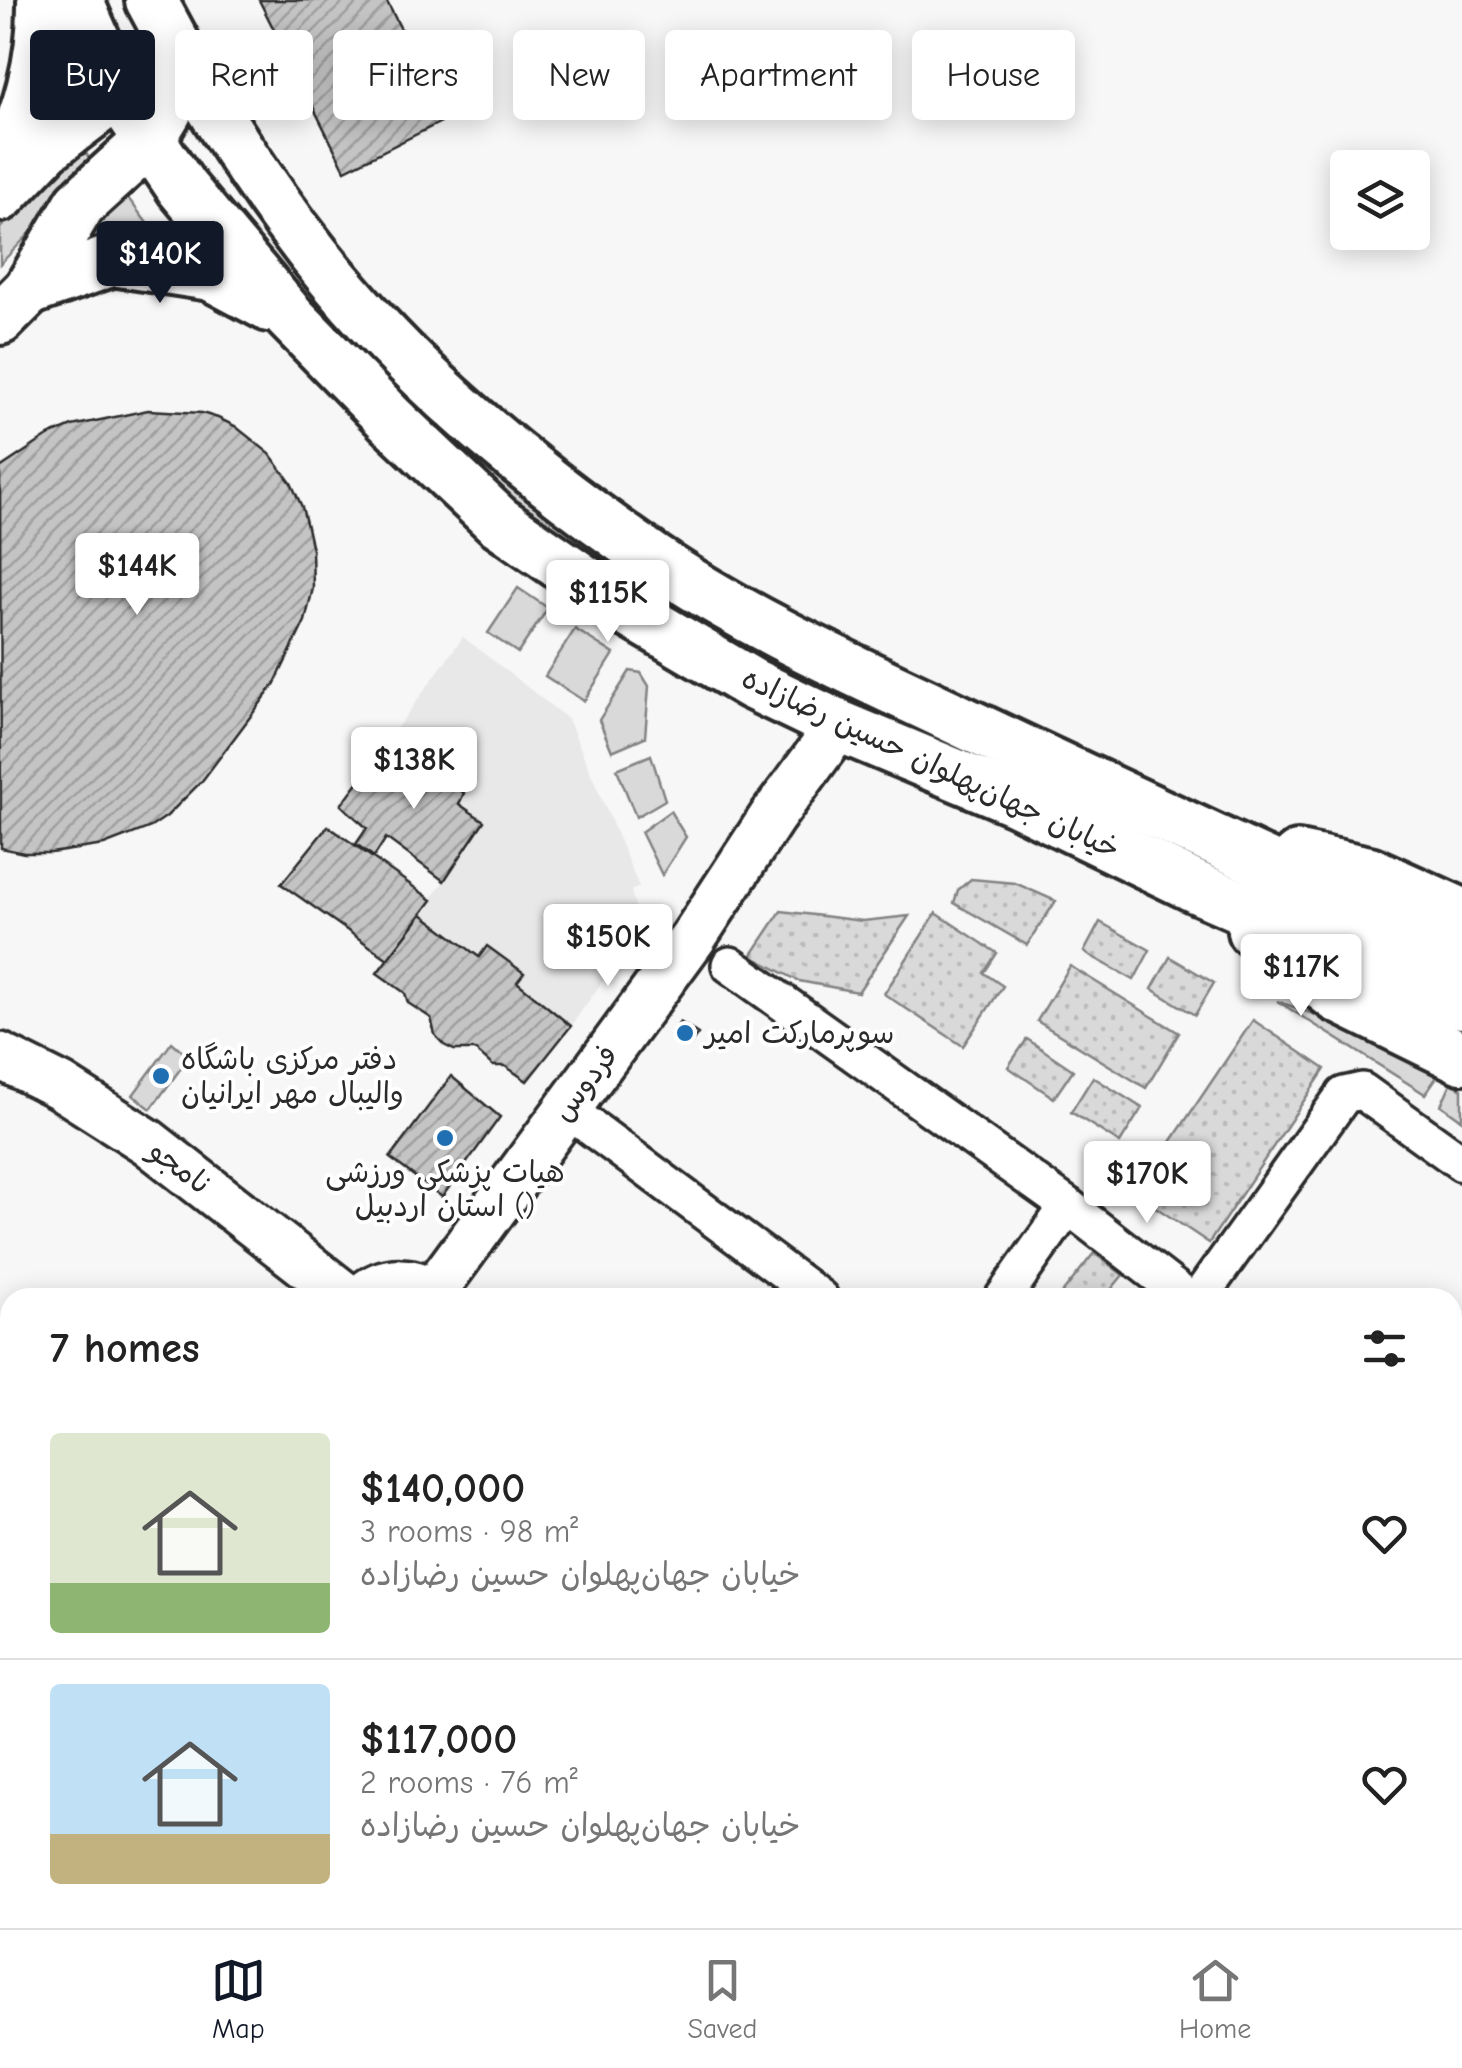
<!DOCTYPE html>
<meta charset="utf-8">
<style>
:root{--surface:#fff;--page:#f6f6f6;--text:#222;--muted:#767676;--line:#e0e0e0;--accent:#111827}
body{margin:0;font-family:"Comic Neue","Playpen Sans Arabic",sans-serif;background:var(--page);color:var(--text);height:100vh;display:flex;flex-direction:column;font-size:38px;white-space:nowrap}
*{box-sizing:border-box;margin:0}
p{font-size:32px;color:var(--muted)}
.icon{flex:none;width:55px;height:55px;fill:none;stroke:currentColor;stroke-width:2;stroke-linecap:round;stroke-linejoin:round}
.map{position:relative;flex:1;overflow:hidden}
.drawer{position:absolute;left:0px;top:1288px;width:1462px;height:642px;display:flex;flex-direction:column;background:var(--surface);border-radius:30px 30px 0 0;box-shadow:0 5px 25px #0003}
.drawer>*{flex:none}
.banner{position:absolute;left:30px;top:30px;width:1402px;height:90px;display:flex;gap:20px}
.controls{position:absolute;left:1330px;top:150px;display:grid;gap:20px}
.controls a{display:grid;place-items:center;width:100px;height:100px;border-radius:10px;background:var(--surface);box-shadow:0 5px 25px #0003;font-size:50px}
.price{position:absolute;translate:-50% -85px;padding:0 22px;border-radius:10px;background:#fff;color:#222;font-size:32px;line-height:65px;filter:drop-shadow(0 2px 5px #0008)}
.price::after{content:'';position:absolute;left:50%;top:60px;width:30px;height:22px;margin-left:-15px;background:inherit;clip-path:polygon(0 0,100% 0,50% 100%)}
.price.on{background:var(--accent);color:#fff}
ul{padding:0;list-style:none}
li{display:flex;align-items:center;gap:30px;height:250px;padding:0 50px}
li+li{border-top:2px solid var(--line)}
li span{display:grid;place-items:center;flex:none;width:280px;height:200px;border-radius:10px;color:#555}
li>.icon{margin-inline-start:auto}
span .icon{width:120px;height:120px;fill:#fffc;stroke-width:1}
li b{font-size:42px}
h2{display:flex;justify-content:space-between;align-items:center;height:120px;padding:0 50px;font-size:42px}
.tag{padding:0 35px;border-radius:10px;background:var(--surface);box-shadow:0 5px 25px #0003;font-size:35px;line-height:90px}
.tag.on{background:var(--accent);color:#fff}
.menu{display:flex;justify-content:space-around;align-items:center;height:140px;border-top:2px solid var(--line);background:var(--surface);font-size:28px;color:var(--muted)}
.menu a{display:grid;justify-items:center;gap:5px}
.menu .on{color:var(--accent)}
.map>svg:first-child{display:block}
.built{fill:#e8e8e8}
.grass{fill:#d9d9d9;stroke:#828282;stroke-width:2.5}
.park{fill:url(#park-dots);stroke:#828282;stroke-width:2.5}
.building{fill:url(#building-hatch);stroke:#2b2b2b;stroke-width:2.5}
.lines{fill:none;stroke-linecap:round;stroke-linejoin:round}
.minor-casing{stroke:#2b2b2b;stroke-width:42}
.tertiary-casing{stroke:#2b2b2b;stroke-width:52}
.secondary-casing{stroke:#2b2b2b;stroke-width:58}
.minor{stroke:#fff;stroke-width:35}
.tertiary{stroke:#fff;stroke-width:45}
.secondary{stroke:#fff;stroke-width:50}
.poi-dot{fill:#1f6fb2;stroke:#fff;stroke-width:4}
.labels{text-anchor:middle;stroke-width:8;stroke-linejoin:round;paint-order:stroke}
.street-label{font-size:30px;fill:#2b2b2b;stroke:#fff}
.poi-label{font-size:30px;fill:#2b2b2b;stroke:#fff;text-anchor:start}
</style>
<div class="map">
<svg width="1462" height="1928" viewBox="0 0 1462 1928">
<defs>
<pattern id="park-dots" width="8" height="8" patternUnits="userSpaceOnUse" patternTransform="scale(2.5)"><rect width="8" height="8" fill="#d9d9d9"/><path d="M2 2h.1M6 6h.1" fill="none" stroke="#bababa" stroke-width="1.8" stroke-linecap="round"/></pattern>
<pattern id="building-hatch" width="6" height="6" patternUnits="userSpaceOnUse" patternTransform="scale(2.5)"><rect width="6" height="6" fill="#c4c4c4"/><path d="M-1 1l2-2M0 6l6-6M5 7l2-2" fill="none" stroke="#9f9f9f"/></pattern>
</defs>
<rect width="100%" height="100%" fill="#f7f7f7"/>
<filter id="ink" filterUnits="userSpaceOnUse"><feTurbulence type="fractalNoise" baseFrequency=".01" numOctaves="2"/><feDisplacementMap in="SourceGraphic" scale="20" xChannelSelector="R" yChannelSelector="G"/><feConvolveMatrix kernelMatrix="1 2 1 2 8 2 1 2 1" color-interpolation-filters="sRGB"/></filter>
<g filter="url(#ink)">
<path class="built" d="M463,637L568,719L639,887L631,891L638,917L646,919L571,1026L527,1081L505,1066H493L475,1050H454L444,1045L435,1035L431,1018L408,1003L405,993L377,973L444,881L387,839L374,857L356,844L367,828L341,805Z"/>
<g class="grass">
<path d="M77,153H86L91,162L41,222L0,264V228Z"/>
<path d="M228,178L450,428L1296,904L761,671L543,532L375,373L342,334Z"/>
<path d="M128,198L172,256L76,242Z"/>
<path d="M518,588L548,608L518,653L488,633Z"/>
<path d="M575,629L614,654L584,701L545,676Z"/>
<path d="M630,671L641,673L649,686L645,737L612,751L599,720Z"/>
<path d="M651,755L665,800L636,817L617,769Z"/>
<path d="M670,811L686,837L662,875L641,832Z"/>
<path d="M1277,1001L1344,1025L1439,1074L1425,1094Z"/>
<path d="M172,1042L189,1057L151,1109L133,1095Z"/>
<path d="M1451,1083L1462,1089V1120L1441,1105Z"/>
</g>
<g class="park">
<path d="M971,879L1015,883L1056,901L1027,945L954,903L958,890Z"/>
<path d="M781,911L863,921L909,916L858,992L799,981L751,956Z"/>
<path d="M936,913L997,953L984,973L1003,986L963,1046L884,994Z"/>
<path d="M1100,922L1150,950L1134,980L1084,952Z"/>
<path d="M1170,957L1214,983L1195,1015L1152,989Z"/>
<path d="M1070,966L1179,1033L1146,1088L1037,1021Z"/>
<path d="M1253,1020L1325,1069L1209,1243L1136,1194Z"/>
<path d="M1027,1039L1073,1070L1054,1098L1008,1067Z"/>
<path d="M1093,1077L1142,1108L1120,1143L1071,1112Z"/>
<path d="M1094,1253L1123,1275L1105,1297H1059Z"/>
</g>
<g class="building">
<path d="M259,0H386L447,119L345,170Z"/>
<path d="M148,410L202,413L218,418L235,426L270,454L291,483L302,507L307,527L312,550L313,588L305,621L274,685L202,781L167,816L151,827L104,845L51,853H24L1,848L0,468L48,436L72,426Z"/>
<path d="M383,749L412,769L423,759L437,770L448,764L442,759L446,754L462,765L458,771L453,767L451,782L464,793L459,804L484,821L444,881L386,838L374,857L356,844L367,828L341,805Z"/>
<path d="M328,826L432,900L388,959L281,884Z"/>
<path d="M422,914L479,957L487,946L524,973L517,982L571,1026L527,1081L505,1066H493L475,1050H454L444,1045L435,1035L431,1018L408,1003L405,993L377,973Z"/>
<path d="M680,1022L698,1034L690,1045L673,1033Z"/>
<path d="M451,1076L500,1117L442,1197L390,1158Z"/>
</g>
<g class="lines">
<g class="minor-casing">
<g id="minor">
<path d="M730,965L1068,1206L1003,1298"/>
<path d="M565,1108L820,1298"/>
<path d="M1068,1206L1187,1298"/>
<path d="M1199,1298L1344,1095L1362,1091L1462,1163"/>
<path d="M0,1361L10,1369"/>
<path d="M1452,1445L1462,1432"/>
<path d="M1452,1502L1462,1509"/>
<path d="M0,1579L10,1587"/>
<path d="M1452,1765L1462,1772"/>
<path d="M0,1787L10,1794"/>
<path d="M0,1892L10,1879"/>
<path d="M273,1920L284,1928"/>
<path d="M731,1920L742,1928"/>
<path d="M1204,1920L1214,1928"/>
</g>
</g>
<g class="tertiary-casing">
<g id="tertiary">
<path d="M0,1056L60,1086L148,1142L348,1298"/>
<path d="M433,1292L693,938L772,817L839,726"/>
<path d="M362,1298C383,1276 417,1277 438,1298"/>
<path d="M821,1928L826,1920"/>
</g>
</g>
<g class="secondary-casing">
<g id="secondary">
<path d="M77,0L118,93L182,188L289,316L391,420L498,521L628,611L752,684L839,726L1016,800L1198,888L1462,1003"/>
<path d="M151,0C208,110 288,232 372,323C454,412 553,490 653,559C748,624 860,673 963,722C1129,801 1297,877 1462,957"/>
<path d="M0,167C29,119 44,56 43,0"/>
<path d="M0,196L47,147L118,93L151,84"/>
<path d="M29,290L113,260L211,275L269,306"/>
<path d="M0,319L29,290L80,204L148,142L166,112"/>
<path d="M1298,857L1369,872L1462,914"/>
<path d="M1253,931L1338,997L1462,1058"/>
</g>
</g>
<use href="#minor" class="minor"/>
<use href="#tertiary" class="tertiary"/>
<use href="#secondary" class="secondary"/>
</g>
</g>
<g class="poi-dot">
<circle cx="685" cy="1033" r="10"/>
<circle cx="161" cy="1076" r="10"/>
<circle cx="445" cy="1138" r="10"/>
</g>
<g class="labels">
<g class="street-label">
<text transform="translate(931 763) rotate(25)" y="10">خیابان جهان‌پهلوان حسین رضا‌زاده</text>
<text transform="translate(585 1083) rotate(-53)" y="10">فردوس</text>
<text transform="translate(180 1167) rotate(37)" y="10">نامجو</text>
</g>
<g class="poi-label">
<text x="705" y="1043">سوپرمارکت امیر</text>
<text x="181" y="1069">دفتر مرکزی باشگاه<tspan x="181" dy="34">والیبال مهر ایرانیان</tspan></text>
<text x="445" y="1182" text-anchor="middle">هیات پزشکی ورزشی<tspan x="445" dy="34">استان اردبیل ()</tspan></text>
</g>
</g>
</svg>
<div class="controls">
<a><svg class="icon" aria-label="layers" viewBox="0 0 24 24"><path d="M12 4l9 5-9 5-9-5zM3 14l9 5 9-5"/></svg></a>
</div>
<b class="price on" style="left:160px;top:306px">$140K</b>
<b class="price" style="left:137px;top:618px">$144K</b>
<b class="price" style="left:608px;top:645px">$115K</b>
<b class="price" style="left:414px;top:812px">$138K</b>
<b class="price" style="left:608px;top:989px">$150K</b>
<b class="price" style="left:1301px;top:1019px">$117K</b>
<b class="price" style="left:1147px;top:1226px">$170K</b>
<div class="banner">
<a class="tag on">Buy</a>
<a class="tag">Rent</a>
<a class="tag">Filters</a>
<a class="tag">New</a>
<a class="tag">Apartment</a>
<a class="tag">House</a>
</div>
<section class="drawer">
<h2>7 homes<svg class="icon" aria-label="filters" viewBox="0 0 24 24"><path d="M4 7h16M4 17h16"/><circle cx="9" cy="7" r="2"/><circle cx="15" cy="17" r="2"/></svg></h2>
<ul>
<li><span style="background:linear-gradient(#dfe7d0 75%,#8fb573 0)"><svg class="icon" aria-label="home" viewBox="0 0 24 24"><path d="M3 11l9-7 9 7M6 9v11h12V9"/></svg></span><div><b>$140,000</b><p>3 rooms · 98 m²</p><p>خیابان جهان‌پهلوان حسین رضا‌زاده</p></div><svg class="icon" aria-label="heart" viewBox="0 0 24 24"><path d="M12 20l-8-8c-3-5 5-10 8-4 3-6 11-1 8 4z"/></svg></li>
<li><span style="background:linear-gradient(#bfe0f5 75%,#c2b280 0)"><svg class="icon" aria-label="home" viewBox="0 0 24 24"><path d="M3 11l9-7 9 7M6 9v11h12V9"/></svg></span><div><b>$117,000</b><p>2 rooms · 76 m²</p><p>خیابان جهان‌پهلوان حسین رضا‌زاده</p></div><svg class="icon" aria-label="heart" viewBox="0 0 24 24"><path d="M12 20l-8-8c-3-5 5-10 8-4 3-6 11-1 8 4z"/></svg></li>
</ul>
</section>
</div>
<nav class="menu">
<a class="on"><svg class="icon" aria-label="map" viewBox="0 0 24 24"><path d="M3 6l6-2 6 2 6-2v14l-6 2-6-2-6 2zM9 4v14M15 6v14"/></svg>Map</a>
<a><svg class="icon" aria-label="saved" viewBox="0 0 24 24"><path d="M7 4h10v16l-5-4-5 4z"/></svg>Saved</a>
<a><svg class="icon" aria-label="home" viewBox="0 0 24 24"><path d="M3 11l9-7 9 7M6 9v11h12V9"/></svg>Home</a>
</nav>
